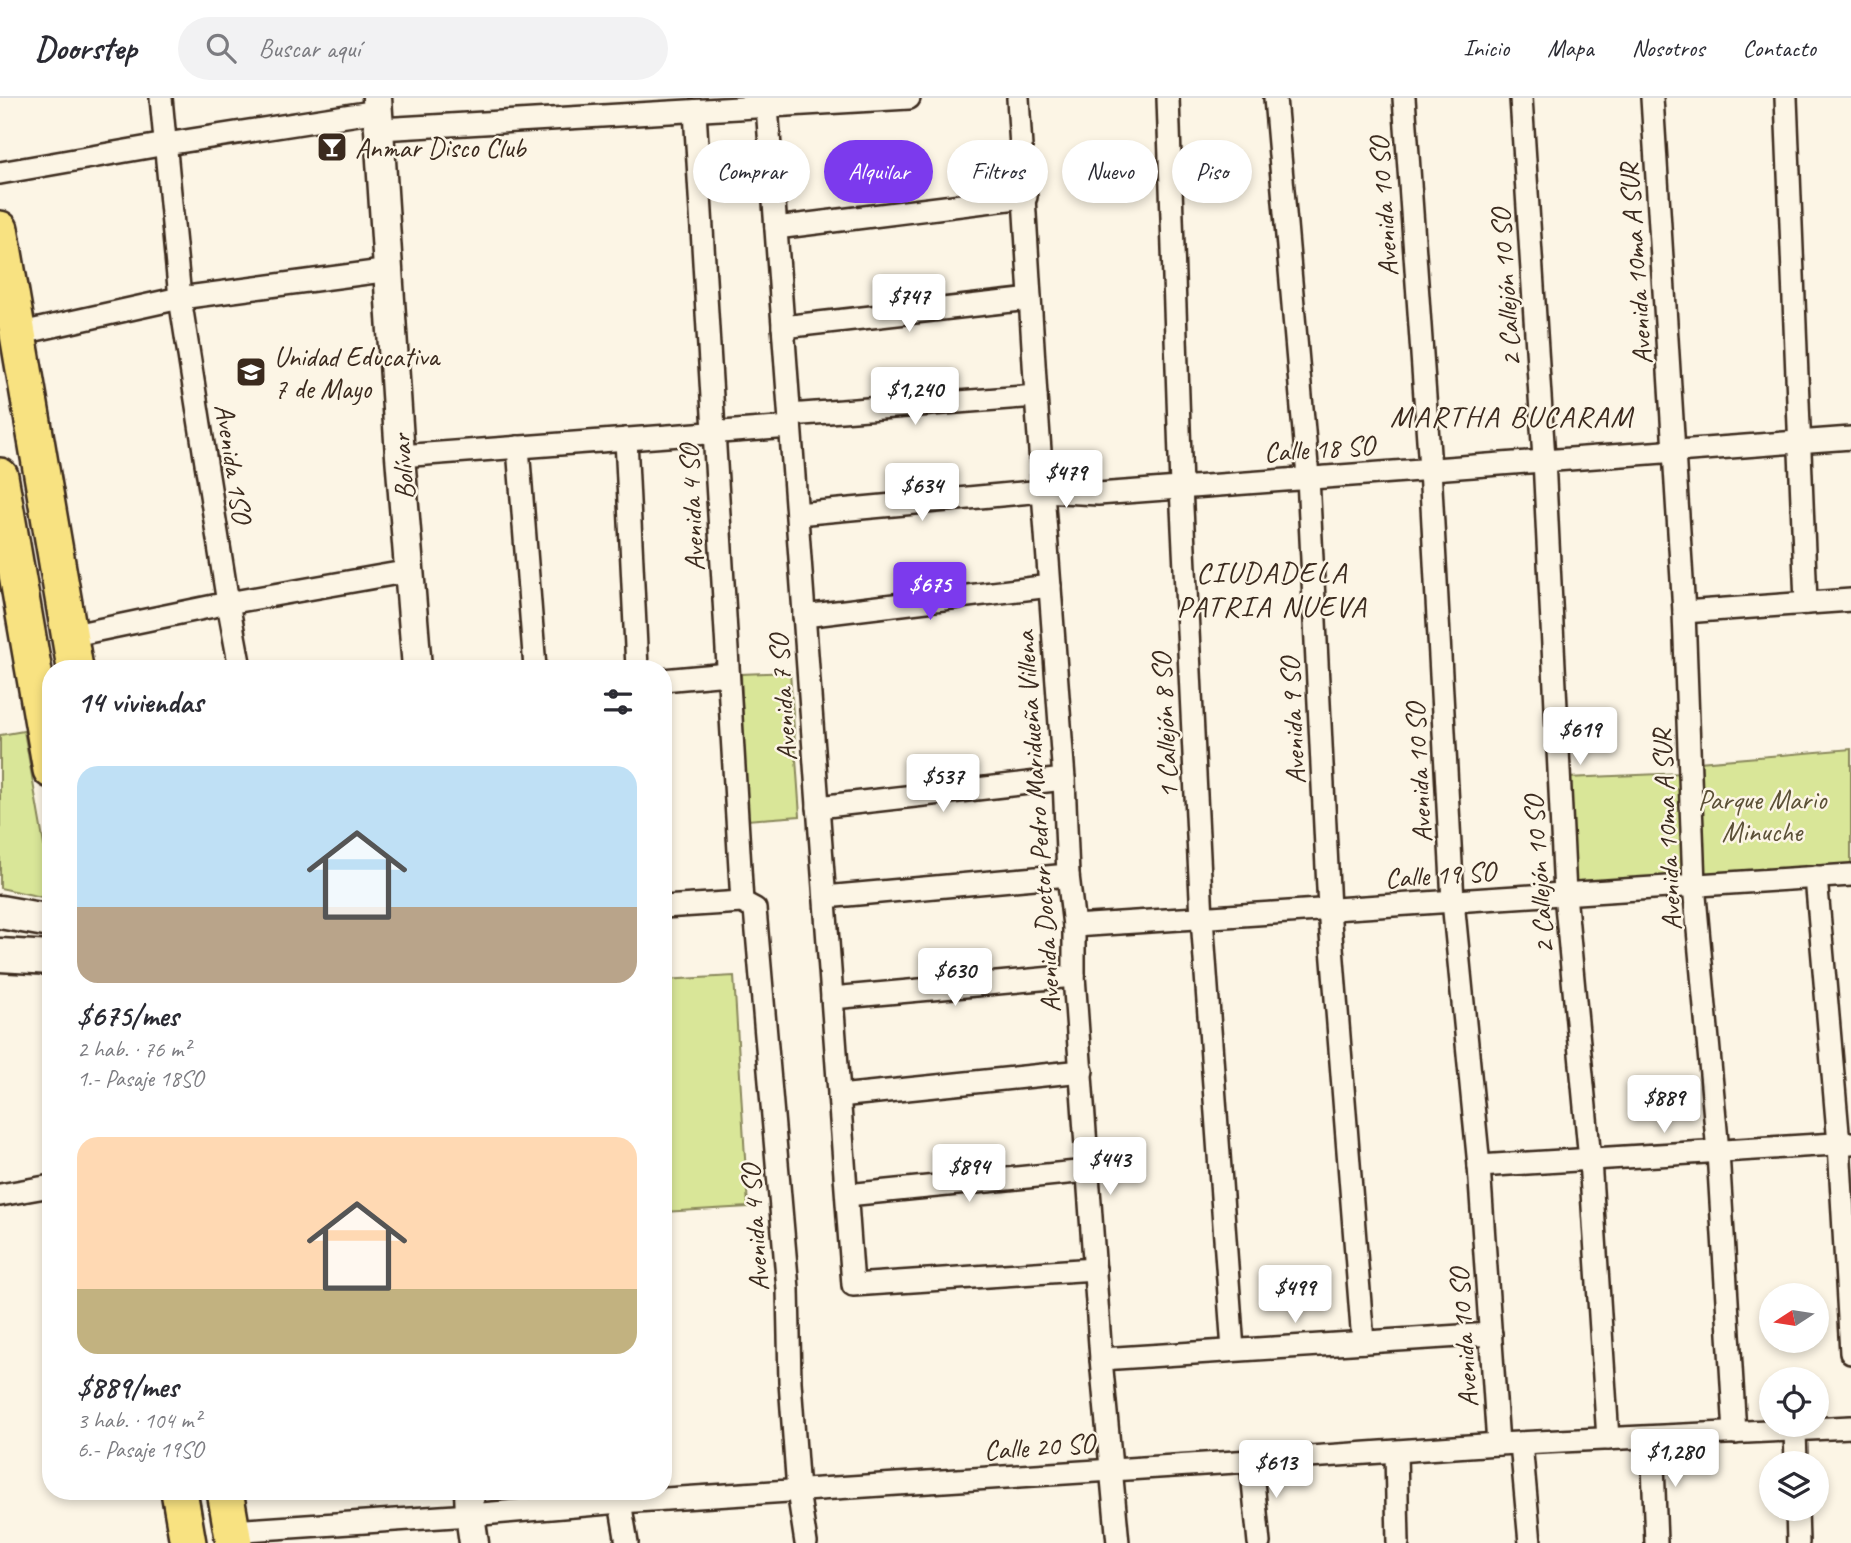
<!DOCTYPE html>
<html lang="es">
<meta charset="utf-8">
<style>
:root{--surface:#fff;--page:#f2f2f3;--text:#2b2b33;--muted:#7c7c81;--line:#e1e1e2;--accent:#7c3aed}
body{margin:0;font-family:Caveat,sans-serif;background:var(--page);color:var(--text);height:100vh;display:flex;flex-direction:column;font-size:26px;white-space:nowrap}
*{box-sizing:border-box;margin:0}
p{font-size:23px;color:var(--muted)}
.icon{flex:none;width:38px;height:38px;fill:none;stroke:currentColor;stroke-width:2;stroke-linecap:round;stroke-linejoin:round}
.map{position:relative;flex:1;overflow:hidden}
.side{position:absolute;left:42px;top:562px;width:630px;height:840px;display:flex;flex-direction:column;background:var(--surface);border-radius:28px;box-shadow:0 4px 10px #0003}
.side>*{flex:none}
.banner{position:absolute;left:693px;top:42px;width:665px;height:63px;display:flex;gap:14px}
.needle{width:46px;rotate:258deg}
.buttons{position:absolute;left:1759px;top:1185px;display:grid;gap:14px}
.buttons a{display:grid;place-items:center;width:70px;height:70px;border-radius:50%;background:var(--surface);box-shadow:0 4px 10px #0003;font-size:35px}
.price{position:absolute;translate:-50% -60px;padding:0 16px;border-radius:7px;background:#fff;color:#222;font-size:23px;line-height:46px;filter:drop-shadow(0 2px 4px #0008)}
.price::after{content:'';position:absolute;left:50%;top:42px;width:21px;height:16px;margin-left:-10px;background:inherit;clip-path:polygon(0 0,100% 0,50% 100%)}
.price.active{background:var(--accent);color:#fff}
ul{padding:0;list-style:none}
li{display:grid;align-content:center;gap:14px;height:371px;padding:0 35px}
li span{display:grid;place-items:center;height:217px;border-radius:21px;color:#555}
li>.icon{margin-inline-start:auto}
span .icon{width:126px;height:126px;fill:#fffc;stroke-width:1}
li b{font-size:30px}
h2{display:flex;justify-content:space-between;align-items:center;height:84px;padding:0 35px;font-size:30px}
.chip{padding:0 24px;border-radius:32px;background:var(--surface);box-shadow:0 4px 10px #0003;font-size:24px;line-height:63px}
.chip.active{background:var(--accent);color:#fff}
header{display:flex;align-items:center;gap:42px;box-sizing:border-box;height:98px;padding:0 35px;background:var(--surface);border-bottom:2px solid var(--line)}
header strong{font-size:33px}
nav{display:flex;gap:38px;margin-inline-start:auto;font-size:24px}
.search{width:490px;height:63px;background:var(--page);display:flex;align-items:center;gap:18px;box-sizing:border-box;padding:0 24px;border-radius:38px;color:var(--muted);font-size:26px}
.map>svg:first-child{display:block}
.green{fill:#d9e698;stroke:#8a885b;stroke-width:2}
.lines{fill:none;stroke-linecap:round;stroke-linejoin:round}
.minor-casing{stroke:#3b2a1e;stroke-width:26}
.tertiary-casing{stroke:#3b2a1e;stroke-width:33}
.secondary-casing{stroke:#3b2a1e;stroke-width:37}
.primary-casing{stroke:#3b2a1e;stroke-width:40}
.minor{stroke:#fcf5e5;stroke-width:21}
.tertiary{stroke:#fcf5e5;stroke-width:28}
.secondary{stroke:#fcf5e5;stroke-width:32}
.primary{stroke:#f8e281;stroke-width:35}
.labels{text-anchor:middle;stroke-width:5;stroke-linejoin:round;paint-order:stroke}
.poi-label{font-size:28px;fill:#3b2a1e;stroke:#fcf5e5;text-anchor:start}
.street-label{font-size:28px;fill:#3b2a1e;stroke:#fcf5e5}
.park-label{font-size:28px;fill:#5b5036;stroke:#fcf5e5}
.neighbourhood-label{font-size:30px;letter-spacing:2px;fill:#3b2a1e;stroke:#fcf5e5}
</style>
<header>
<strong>Doorstep</strong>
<div class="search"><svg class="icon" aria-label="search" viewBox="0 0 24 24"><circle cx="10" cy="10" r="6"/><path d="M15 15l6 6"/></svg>Buscar aquí</div>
<nav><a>Inicio</a><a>Mapa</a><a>Nosotros</a><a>Contacto</a></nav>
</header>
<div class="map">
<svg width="1851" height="1445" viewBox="0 0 1851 1445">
<rect width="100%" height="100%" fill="#fcf5e5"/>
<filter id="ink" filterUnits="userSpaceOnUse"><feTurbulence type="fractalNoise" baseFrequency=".0143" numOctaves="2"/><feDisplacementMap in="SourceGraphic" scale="14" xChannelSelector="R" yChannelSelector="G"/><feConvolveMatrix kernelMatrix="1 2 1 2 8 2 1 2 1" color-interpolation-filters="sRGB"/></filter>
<g filter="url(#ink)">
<g class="green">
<path d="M790,574L800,718L747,722L741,576Z"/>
<path d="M24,633L51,787V801L0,790V637Z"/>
<path d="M1851,651V768L1701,780L1699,664Z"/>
<path d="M1684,675L1688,779L1574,788L1567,680Z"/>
<path d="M734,878L748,1109L663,1114V882Z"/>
</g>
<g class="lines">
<g class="minor-casing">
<g id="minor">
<path d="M161,0L180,200L228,505L240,570"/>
<path d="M1018,0L1036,298L1064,681L1068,777L1074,828V878L1101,1261L1118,1445"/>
<path d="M1168,0L1181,389L1202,820L1233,1252"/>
<path d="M1275,0L1308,379L1329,811L1363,1244"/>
<path d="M1404,0L1430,370L1453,803L1479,1068L1498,1346"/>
<path d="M1521,0L1544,361L1565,796L1590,1062L1608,1341"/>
<path d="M1652,0L1684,514L1694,787L1718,1054L1735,1335"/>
<path d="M1786,0L1806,505"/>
<path d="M767,8L853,1187L1095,1171"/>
<path d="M695,13L742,804"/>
<path d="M380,31L909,0"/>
<path d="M0,75L166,46L378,13"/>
<path d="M776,130L1026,99"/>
<path d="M783,229L1030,201"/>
<path d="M17,236L180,200L390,172"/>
<path d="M790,317L1036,298"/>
<path d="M626,341L637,570"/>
<path d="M518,349L535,570"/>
<path d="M400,358L790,329"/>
<path d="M797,416L1043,393L1098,396L1851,340"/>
<path d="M1684,514L1851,502"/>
<path d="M804,518L1050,488"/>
<path d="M69,538L228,505L410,473"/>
<path d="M663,582L728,576"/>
<path d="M818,709L1064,681"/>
<path d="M1816,779L1839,1046L1851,1255"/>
<path d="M825,799L1068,777"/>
<path d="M663,809L742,804L755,811L788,1191L790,1284L798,1393L806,1445"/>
<path d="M1074,828L1851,777"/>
<path d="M832,900L1074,878"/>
<path d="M839,998L1082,973"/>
<path d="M1479,1068L1851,1045"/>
<path d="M0,1097L51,1088"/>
<path d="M847,1097L1087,1073"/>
<path d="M1101,1261L1491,1236"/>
<path d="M1795,1332L1796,1365"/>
<path d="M1652,1339L1656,1445"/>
<path d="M1521,1345L1530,1445"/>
<path d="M1396,1354L1398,1445"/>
<path d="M1251,1363L1259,1445"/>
<path d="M620,1404L627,1445"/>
<path d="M1797,1410L1798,1445"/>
<path d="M232,1433L470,1417L620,1404L1251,1363L1498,1346L1851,1329"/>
</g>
</g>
<g class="tertiary-casing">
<g id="tertiary">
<path d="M377,0L400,358L417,570"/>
<path d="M469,1393L470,1417L474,1445"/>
</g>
</g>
<g class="secondary-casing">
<g id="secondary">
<path d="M0,814L51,823"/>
<path d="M0,857L51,860"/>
</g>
</g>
<g class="primary-casing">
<g id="primary">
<path d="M0,131L75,570"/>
<path d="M0,378L51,672"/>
<path d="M179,1393L188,1445"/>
<path d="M225,1393L234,1445"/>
</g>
</g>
<use href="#minor" class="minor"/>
<use href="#tertiary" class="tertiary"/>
<use href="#secondary" class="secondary"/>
<use href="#primary" class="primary"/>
</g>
</g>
<defs>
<g id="bar-square" transform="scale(1.575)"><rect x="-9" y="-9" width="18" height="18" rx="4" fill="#3b2a1e" stroke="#fcf5e5"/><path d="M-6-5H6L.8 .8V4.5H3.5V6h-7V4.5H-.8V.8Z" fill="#fff"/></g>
<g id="school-square" transform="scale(1.575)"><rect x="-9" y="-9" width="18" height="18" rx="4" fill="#3b2a1e" stroke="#fcf5e5"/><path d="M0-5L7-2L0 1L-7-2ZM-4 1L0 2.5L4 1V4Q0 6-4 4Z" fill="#fff"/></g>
</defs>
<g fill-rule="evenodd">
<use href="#bar-square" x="332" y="49"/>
<use href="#school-square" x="251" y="274"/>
</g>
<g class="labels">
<g class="poi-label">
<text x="355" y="59">Anmar Disco Club</text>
<text x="274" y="268">Unidad Educativa<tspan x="274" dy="32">7 de Mayo</tspan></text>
</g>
<g class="street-label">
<text transform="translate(1383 109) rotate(-94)" y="10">Avenida 10 SO</text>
<text transform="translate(1635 166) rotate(-94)" y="10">Avenida 10ma A SUR</text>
<text transform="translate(1505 190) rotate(-94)" y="10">2 Callejón 10 SO</text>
<text transform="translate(1319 350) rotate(-4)" y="10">Calle 18 SO</text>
<text transform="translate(234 365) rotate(81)" y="10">Avenida 1SO</text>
<text transform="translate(402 369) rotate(-94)" y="10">Bolívar</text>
<text transform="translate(691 410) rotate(-93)" y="10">Avenida 4 SO</text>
<text transform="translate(782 600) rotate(-94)" y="10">Avenida 7 SO</text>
<text transform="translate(1292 623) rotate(-93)" y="10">Avenida 9 SO</text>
<text transform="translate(1164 628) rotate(-93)" y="10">1 Callejón 8 SO</text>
<text transform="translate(1418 675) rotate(-93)" y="10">Avenida 10 SO</text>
<text transform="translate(1037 724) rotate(-94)" y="10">Avenida Doctor Pedro Maridueña Villena</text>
<text transform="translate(1666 732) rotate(-93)" y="10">Avenida 10ma A SUR</text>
<text transform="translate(1440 776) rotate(-4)" y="10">Calle 19 SO</text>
<text transform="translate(1538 777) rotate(-94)" y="10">2 Callejón 10 SO</text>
<text transform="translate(754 1130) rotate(-94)" y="10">Avenida 4 SO</text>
<text transform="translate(1463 1240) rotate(-94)" y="10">Avenida 10 SO</text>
<text transform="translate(1039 1348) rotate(-4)" y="10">Calle 20 SO</text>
</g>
<g class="park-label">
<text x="1762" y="711">Parque Mario<tspan x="1762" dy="32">Minuche</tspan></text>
</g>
<g class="neighbourhood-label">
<text x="1512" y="328">MARTHA BUCARAM</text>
<text x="1272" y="484">CIUDADELA<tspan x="1272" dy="34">PATRIA NUEVA</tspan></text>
</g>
</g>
</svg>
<div class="buttons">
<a><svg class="needle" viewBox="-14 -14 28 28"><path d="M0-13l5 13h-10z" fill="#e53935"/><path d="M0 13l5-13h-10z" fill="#7c7c81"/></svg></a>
<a><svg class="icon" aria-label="locate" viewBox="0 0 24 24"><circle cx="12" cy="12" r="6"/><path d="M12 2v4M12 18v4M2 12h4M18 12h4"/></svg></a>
<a><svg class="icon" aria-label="layers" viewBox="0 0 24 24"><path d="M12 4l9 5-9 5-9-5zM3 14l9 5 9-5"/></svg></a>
</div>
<b class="price" style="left:909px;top:236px">$747</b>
<b class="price" style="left:915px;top:329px">$1,240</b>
<b class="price" style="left:1066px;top:412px">$479</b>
<b class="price" style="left:922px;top:425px">$634</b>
<b class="price active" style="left:930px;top:524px">$675</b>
<b class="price" style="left:1580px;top:669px">$619</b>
<b class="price" style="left:943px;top:716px">$537</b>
<b class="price" style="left:955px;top:910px">$630</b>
<b class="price" style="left:1664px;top:1037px">$889</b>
<b class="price" style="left:1110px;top:1099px">$443</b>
<b class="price" style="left:969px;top:1106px">$894</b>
<b class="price" style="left:1295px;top:1227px">$499</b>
<b class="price" style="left:1675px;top:1391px">$1,280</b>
<b class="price" style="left:1276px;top:1402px">$613</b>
<div class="banner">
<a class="chip">Comprar</a>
<a class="chip active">Alquilar</a>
<a class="chip">Filtros</a>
<a class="chip">Nuevo</a>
<a class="chip">Piso</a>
</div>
<section class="side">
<h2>14 viviendas<svg class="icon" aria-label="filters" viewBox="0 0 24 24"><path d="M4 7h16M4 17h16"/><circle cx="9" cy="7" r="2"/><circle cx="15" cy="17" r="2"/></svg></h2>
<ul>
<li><span style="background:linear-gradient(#bfe0f5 65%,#b9a48a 0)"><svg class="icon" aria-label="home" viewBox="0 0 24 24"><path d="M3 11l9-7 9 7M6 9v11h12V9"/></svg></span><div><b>$675/mes</b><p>2 hab. · 76 m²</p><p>1.- Pasaje 18SO</p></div></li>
<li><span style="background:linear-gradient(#ffd9b3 70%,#c2b280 0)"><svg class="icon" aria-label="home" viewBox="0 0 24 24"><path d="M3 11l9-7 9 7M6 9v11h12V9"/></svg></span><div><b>$889/mes</b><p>3 hab. · 104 m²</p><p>6.- Pasaje 19SO</p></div></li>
</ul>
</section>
</div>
